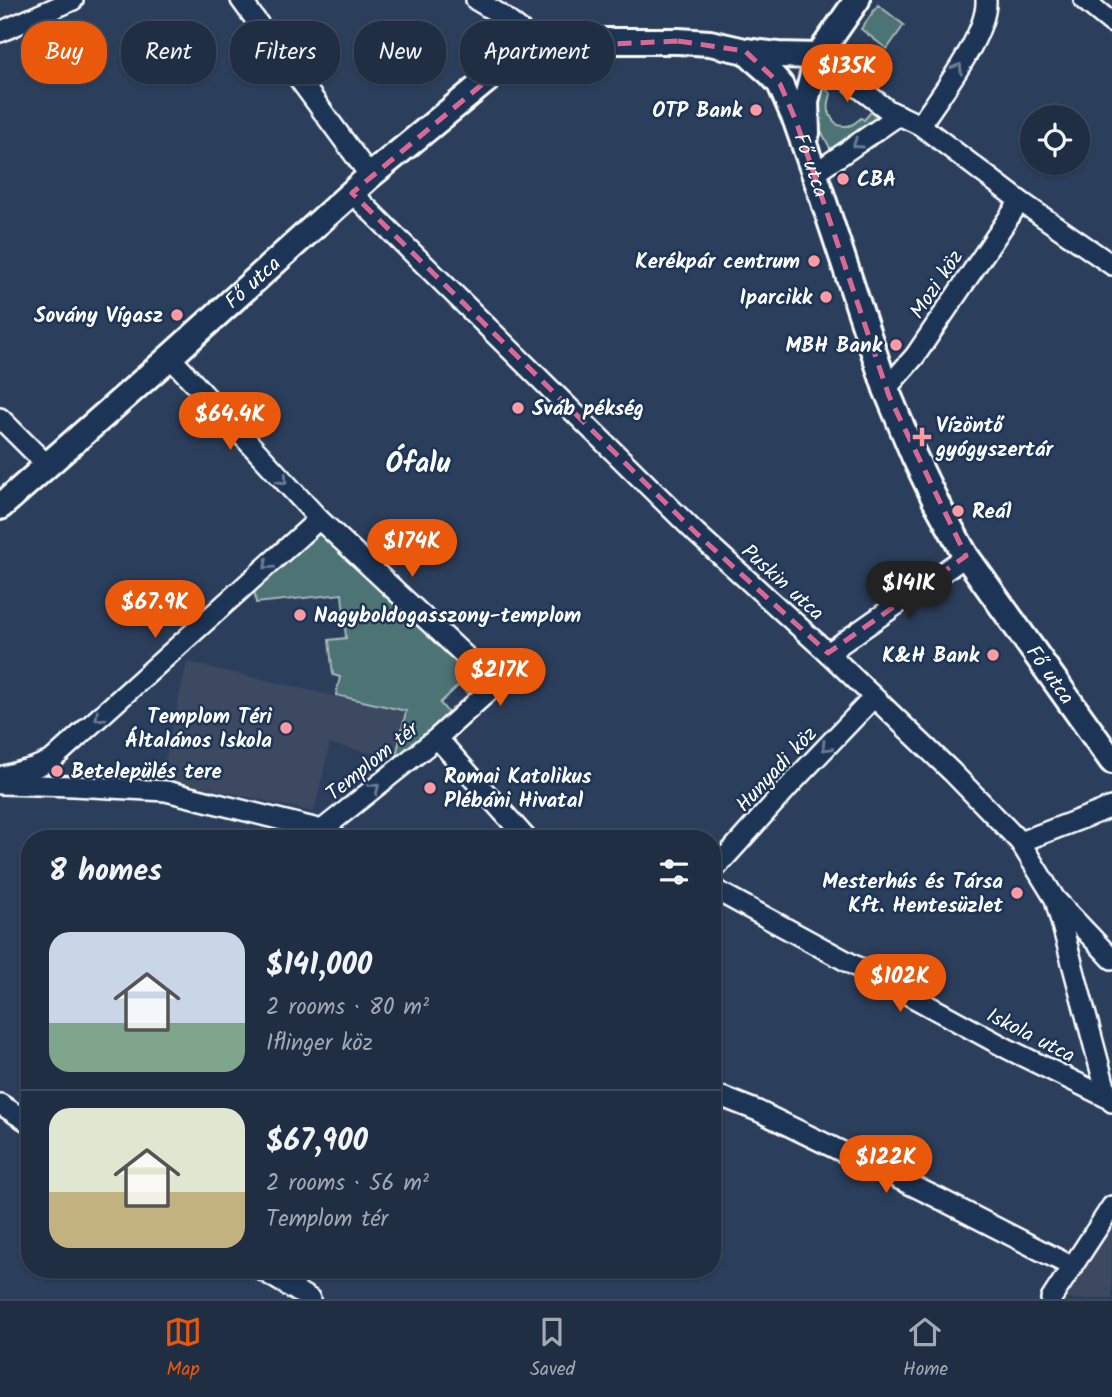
<!DOCTYPE html>
<meta charset="utf-8">
<style>
:root{--surface:#202e44;--page:#28364b;--text:#f1f3f6;--muted:#a2a8b2;--line:#3d4a5d;--accent:#ea580c}
body{margin:0;font-family:Kalam,sans-serif;background:var(--page);color:var(--text);height:100vh;display:flex;flex-direction:column;font-size:26px;white-space:nowrap}
*{box-sizing:border-box;margin:0}
p{font-size:23px;color:var(--muted)}
.icon{flex:none;width:38px;height:38px;fill:none;stroke:currentColor;stroke-width:2;stroke-linecap:round;stroke-linejoin:round}
.map{position:relative;flex:1;overflow:hidden}
.details{position:absolute;left:21px;top:830px;width:700px;height:448px;display:flex;flex-direction:column;background:var(--surface);border-radius:28px;box-shadow:0 2px 5px #0004,0 0 0 2px var(--line)}
.details>*{flex:none}
.guide{position:absolute;left:21px;top:21px;width:700px;height:63px;display:flex;gap:14px}
.tools{position:absolute;left:1020px;top:105px;display:grid;gap:14px}
.tools a{display:grid;place-items:center;width:70px;height:70px;border-radius:50%;background:var(--surface);box-shadow:0 2px 5px #0004,0 0 0 2px var(--line);font-size:35px}
.price{position:absolute;translate:-50% -60px;padding:0 16px;border-radius:24px;background:var(--accent);color:#fff;font-size:23px;line-height:46px;filter:drop-shadow(0 2px 4px #0008)}
.price::after{content:'';position:absolute;left:50%;top:42px;width:21px;height:16px;margin-left:-10px;background:inherit;clip-path:polygon(0 0,100% 0,50% 100%)}
.price.active{background:#222;color:#fff}
ul{padding:0;list-style:none}
li{display:flex;align-items:center;gap:21px;height:175px;padding:0 28px}
li+li{border-top:2px solid var(--line)}
li span{display:grid;place-items:center;flex:none;width:196px;height:140px;border-radius:21px;color:#555}
li>.icon{margin-inline-start:auto}
span .icon{width:84px;height:84px;fill:#fffc;stroke-width:1}
li b{font-size:30px}
h2{display:flex;justify-content:space-between;align-items:center;height:84px;padding:0 28px;font-size:30px}
.pill{padding:0 24px;border-radius:28px;background:var(--surface);box-shadow:0 2px 5px #0004,0 0 0 2px var(--line);font-size:24px;line-height:63px}
.pill.active{background:var(--accent);color:#fff}
.tab-bar{display:flex;justify-content:space-around;align-items:center;height:98px;border-top:2px solid var(--line);background:var(--surface);font-size:19px;color:var(--muted)}
.tab-bar a{display:grid;justify-items:center;gap:4px}
.tab-bar .active{color:var(--accent)}
.map>svg:first-child{display:block}
.built{fill:#3c4860}
.green{fill:#4d7375;stroke:#a6b9ba;stroke-width:2}
.lines{fill:none;stroke-linecap:round;stroke-linejoin:round}
.minor-casing{stroke:#fff;stroke-width:24}
.major-casing{stroke:#fff;stroke-width:30}
.minor{stroke:#1d3557;stroke-width:19}
.major{stroke:#1d3557;stroke-width:24}
.oneway{stroke:#6c7c92}
.marked{fill:none;stroke:#d76994;stroke-width:5;stroke-dasharray:14 9;stroke-linejoin:round}
.poi-dot{fill:#ff9aa2;stroke:#1d3557;stroke-width:2.5}
.labels{text-anchor:middle;stroke-width:5;stroke-linejoin:round;paint-order:stroke}
.poi-label{font-size:21px;font-weight:bold;fill:#fff;stroke:#1d3557;text-anchor:end}
.street-label{font-size:21px;fill:#fff;stroke:#1d3557}
.district-label{font-size:28px;font-weight:bold;fill:#fff;stroke:#1d3557}
</style>
<div class="map">
<svg width="1112" height="1299" viewBox="0 0 1112 1299">
<rect width="100%" height="100%" fill="#2b3e5b"/>
<filter id="ink" filterUnits="userSpaceOnUse"><feTurbulence type="fractalNoise" baseFrequency=".0143" numOctaves="2"/><feDisplacementMap in="SourceGraphic" scale="14" xChannelSelector="R" yChannelSelector="G"/><feConvolveMatrix kernelMatrix="1 2 1 2 8 2 1 2 1" color-interpolation-filters="sRGB"/></filter>
<g filter="url(#ink)">
<g class="built">
<path d="M187,662L404,712L394,758L330,744L314,812L161,777Z"/>
<path d="M1110,1231L1112,1232V1299H1064Z"/>
</g>
<g class="green">
<path d="M878,5L904,25L887,49L861,29Z"/>
<path d="M820,83L831,94C827,107 827,116 838,125C848,128 853,125 861,118L864,120L871,112L879,119L831,150L815,119Z"/>
<path d="M318,530L482,684L469,695L459,685L440,703L449,714L399,756H396L406,711L336,695L340,677L333,675L329,640L346,638L342,594L256,603L254,588Z"/>
</g>
<g class="lines">
<g class="minor-casing">
<g id="minor">
<path d="M241,0L370,176"/>
<path d="M476,0L498,13L542,47"/>
<path d="M1084,0L1112,23"/>
<path d="M0,32L73,0"/>
<path d="M818,56L888,110L920,125L1020,201L1112,265"/>
<path d="M920,125C940,96 988,34 986,0"/>
<path d="M815,173L899,115"/>
<path d="M352,193L696,533L828,653L952,772L1020,842L1055,899L1108,1098L1112,1102"/>
<path d="M170,357L319,519L491,680L492,688L437,738L322,830"/>
<path d="M886,389L915,356L1020,201"/>
<path d="M0,418L47,465"/>
<path d="M828,653L966,556"/>
<path d="M437,738L526,838"/>
<path d="M0,777L33,768L52,760L319,519"/>
<path d="M0,784L73,786L166,791L322,830L337,838"/>
<path d="M1020,842L1112,807"/>
<path d="M712,872L792,783L873,698"/>
<path d="M712,888L1008,1049L1112,1100"/>
<path d="M1057,901L1112,959"/>
<path d="M712,1093L758,1111L938,1198L1073,1267"/>
<path d="M0,1104L30,1123"/>
<path d="M260,1269L310,1299"/>
<path d="M1051,1299L1112,1206"/>
</g>
</g>
<g class="major-casing">
<g id="major">
<path d="M745,51L778,55L818,56"/>
<path d="M807,133L806,101L818,56L857,0"/>
<path id="s1" d="M0,507L170,357L370,176L504,66L521,55L542,47L555,45L604,41H678L710,43L745,51L770,73L780,84L796,121L819,187L886,389L914,456L936,502L966,556L1112,761"/>
</g>
</g>
<use href="#minor" class="minor"/>
<use href="#major" class="major"/>
</g>
<defs><path id="oneway-chevron" d="M-2-3.5L2.5 0L-2 3.5" fill="none" stroke-width="1.6" stroke-linecap="round" stroke-linejoin="round" transform="scale(1.75)"/></defs>
<g class="oneway">
<use href="#oneway-chevron" transform="translate(958 68) rotate(-58)"/>
<use href="#oneway-chevron" transform="translate(857 144) rotate(145)"/>
<use href="#oneway-chevron" transform="translate(283 480) rotate(48)"/>
<use href="#oneway-chevron" transform="translate(268 565) rotate(138)"/>
<use href="#oneway-chevron" transform="translate(99 717) rotate(138)"/>
<use href="#oneway-chevron" transform="translate(826 747) rotate(134)"/>
<use href="#oneway-chevron" transform="translate(375 788) rotate(-39)"/>
</g>
</g>
<path class="marked" d="M678,41L745,51L780,84L796,121L889,396L966,556L828,653L696,533L352,193L504,66L542,47Z"/>
<g class="poi-dot">
<circle cx="756" cy="110" r="7"/>
<circle cx="843" cy="179" r="7"/>
<circle cx="814" cy="261" r="7"/>
<circle cx="826" cy="297" r="7"/>
<circle cx="177" cy="315" r="7"/>
<circle cx="896" cy="345" r="7"/>
<circle cx="518" cy="408" r="7"/>
<path d="M918.5 426.5h7v7h7v7h-7v7h-7v-7h-7v-7h7z"/>
<circle cx="958" cy="511" r="7"/>
<circle cx="300" cy="615" r="7"/>
<circle cx="993" cy="655" r="7"/>
<circle cx="286" cy="728" r="7"/>
<circle cx="57" cy="771" r="7"/>
<circle cx="430" cy="788" r="7"/>
<circle cx="1017" cy="893" r="7"/>
</g>
<g class="labels">
<g class="poi-label">
<text x="742" y="117">OTP Bank</text>
<text x="857" y="186" text-anchor="start">CBA</text>
<text x="800" y="268">Kerékpár centrum</text>
<text x="812" y="304">Iparcikk</text>
<text x="163" y="322">Sovány Vígasz</text>
<text x="882" y="352">MBH Bank</text>
<text x="532" y="415" text-anchor="start">Sváb pékség</text>
<text x="936" y="432" text-anchor="start">Vízöntő<tspan x="936" dy="24">gyógyszertár</tspan></text>
<text x="972" y="518" text-anchor="start">Reál</text>
<text x="314" y="622" text-anchor="start">Nagyboldogasszony-templom</text>
<text x="979" y="662">K&amp;H Bank</text>
<text x="272" y="723">Templom Téri<tspan x="272" dy="24">Általános Iskola</tspan></text>
<text x="71" y="778" text-anchor="start">Betelepülés tere</text>
<text x="444" y="783" text-anchor="start">Romai Katolikus<tspan x="444" dy="24">Plébáni Hivatal</tspan></text>
<text x="1003" y="888">Mesterhús és Társa<tspan x="1003" dy="24">Kft. Hentesüzlet</tspan></text>
</g>
<g class="street-label">
<text dy="7" stroke="none"><textPath href="#s1" startOffset="1052">Fő utca</textPath></text>
<text dy="7" stroke="none"><textPath href="#s1" startOffset="338">Fő utca</textPath></text>
<text transform="translate(936 284) rotate(-56)" y="7">Mozi köz</text>
<text transform="translate(783 582) rotate(42)" y="7">Puskin utca</text>
<text dy="7" stroke="none"><textPath href="#s1" startOffset="1619">Fő utca</textPath></text>
<text transform="translate(372 761) rotate(-39)" y="7">Templom tér</text>
<text transform="translate(776 769) rotate(-47)" y="7">Hunyadi köz</text>
<text transform="translate(1031 1035) rotate(27)" y="7">Iskola utca</text>
</g>
<g class="district-label">
<text x="418" y="472">Ófalu</text>
</g>
</g>
</svg>
<div class="tools">
<a><svg class="icon" aria-label="locate" viewBox="0 0 24 24"><circle cx="12" cy="12" r="6"/><path d="M12 2v4M12 18v4M2 12h4M18 12h4"/></svg></a>
</div>
<b class="price" style="left:847px;top:104px">$135K</b>
<b class="price" style="left:230px;top:452px">$64.4K</b>
<b class="price" style="left:412px;top:579px">$174K</b>
<b class="price active" style="left:909px;top:621px">$141K</b>
<b class="price" style="left:155px;top:640px">$67.9K</b>
<b class="price" style="left:500px;top:708px">$217K</b>
<b class="price" style="left:900px;top:1014px">$102K</b>
<b class="price" style="left:886px;top:1195px">$122K</b>
<div class="guide">
<a class="pill active">Buy</a>
<a class="pill">Rent</a>
<a class="pill">Filters</a>
<a class="pill">New</a>
<a class="pill">Apartment</a>
</div>
<section class="details">
<h2>8 homes<svg class="icon" aria-label="filters" viewBox="0 0 24 24"><path d="M4 7h16M4 17h16"/><circle cx="9" cy="7" r="2"/><circle cx="15" cy="17" r="2"/></svg></h2>
<ul>
<li><span style="background:linear-gradient(#c9d6e8 65%,#7fa58c 0)"><svg class="icon" aria-label="home" viewBox="0 0 24 24"><path d="M3 11l9-7 9 7M6 9v11h12V9"/></svg></span><div><b>$141,000</b><p>2 rooms · 80 m²</p><p>Iflinger köz</p></div></li>
<li><span style="background:linear-gradient(#dfe7d0 60%,#c2b280 0)"><svg class="icon" aria-label="home" viewBox="0 0 24 24"><path d="M3 11l9-7 9 7M6 9v11h12V9"/></svg></span><div><b>$67,900</b><p>2 rooms · 56 m²</p><p>Templom tér</p></div></li>
</ul>
</section>
</div>
<nav class="tab-bar">
<a class="active"><svg class="icon" aria-label="map" viewBox="0 0 24 24"><path d="M3 6l6-2 6 2 6-2v14l-6 2-6-2-6 2zM9 4v14M15 6v14"/></svg>Map</a>
<a><svg class="icon" aria-label="saved" viewBox="0 0 24 24"><path d="M7 4h10v16l-5-4-5 4z"/></svg>Saved</a>
<a><svg class="icon" aria-label="home" viewBox="0 0 24 24"><path d="M3 11l9-7 9 7M6 9v11h12V9"/></svg>Home</a>
</nav>
